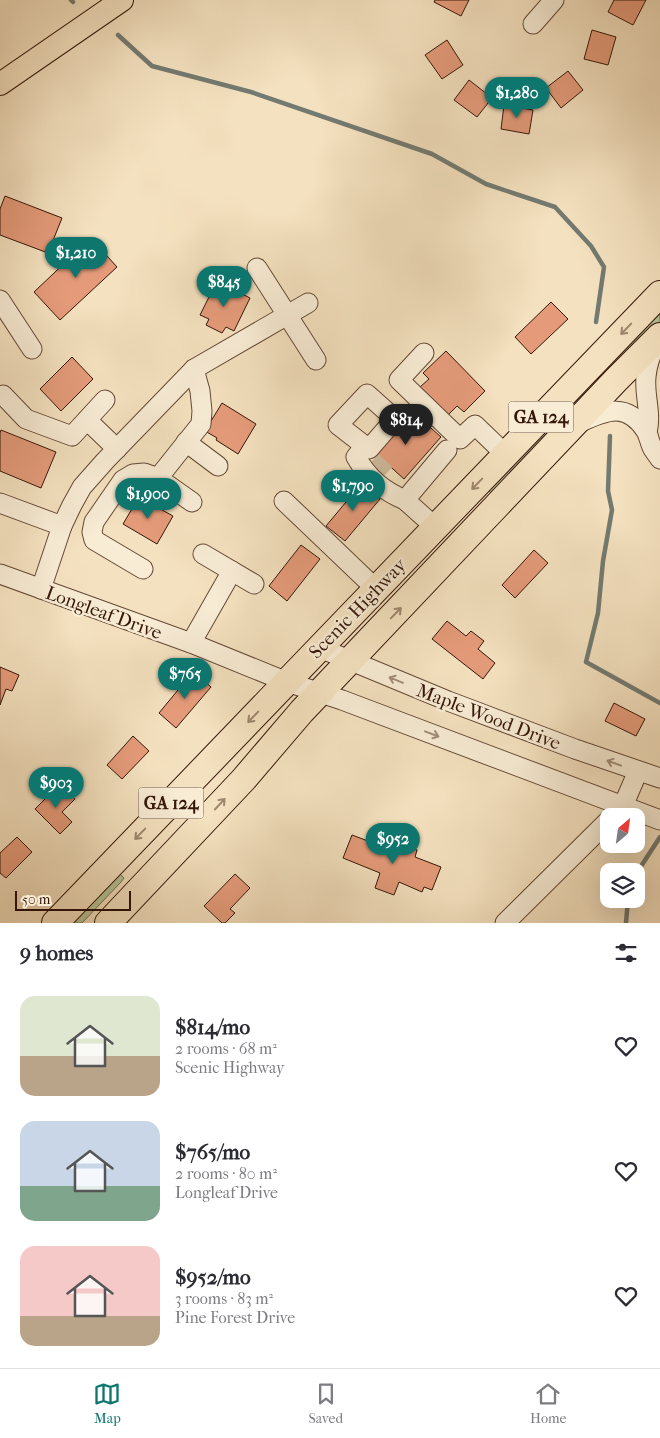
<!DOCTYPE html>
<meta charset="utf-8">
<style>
:root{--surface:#fff;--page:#f7f7f7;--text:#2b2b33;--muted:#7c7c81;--line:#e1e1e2;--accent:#0f766e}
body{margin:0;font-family:"IM FELL French Canon",serif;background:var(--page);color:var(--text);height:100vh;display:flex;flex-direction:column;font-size:19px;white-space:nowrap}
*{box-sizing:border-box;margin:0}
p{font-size:16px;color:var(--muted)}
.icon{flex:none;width:28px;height:28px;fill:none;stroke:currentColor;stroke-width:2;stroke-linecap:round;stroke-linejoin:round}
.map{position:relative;height:923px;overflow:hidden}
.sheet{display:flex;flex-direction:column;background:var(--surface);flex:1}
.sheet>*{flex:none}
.needle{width:32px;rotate:29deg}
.buttons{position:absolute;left:600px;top:808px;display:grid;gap:10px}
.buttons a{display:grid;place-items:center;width:45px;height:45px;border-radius:10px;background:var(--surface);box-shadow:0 5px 20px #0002;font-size:25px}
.scale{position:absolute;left:15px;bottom:12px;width:116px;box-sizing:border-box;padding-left:5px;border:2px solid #351609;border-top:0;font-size:14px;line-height:18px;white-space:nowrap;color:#351609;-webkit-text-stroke:4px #f8ecd5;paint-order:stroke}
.price{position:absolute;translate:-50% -42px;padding:0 11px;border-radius:18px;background:var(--accent);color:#fff;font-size:16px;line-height:32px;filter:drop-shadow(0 1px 2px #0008)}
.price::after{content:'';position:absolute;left:50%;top:30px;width:15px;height:11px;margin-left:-8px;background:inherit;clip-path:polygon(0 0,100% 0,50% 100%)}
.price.selected{background:#222;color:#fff}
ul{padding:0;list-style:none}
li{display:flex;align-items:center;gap:15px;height:125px;padding:0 20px}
li span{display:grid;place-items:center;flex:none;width:140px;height:100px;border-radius:15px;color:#555}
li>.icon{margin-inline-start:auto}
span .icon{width:60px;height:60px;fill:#fffc;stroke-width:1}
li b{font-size:21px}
h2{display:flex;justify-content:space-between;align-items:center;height:60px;padding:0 20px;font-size:21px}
.menu{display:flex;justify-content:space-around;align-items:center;height:70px;border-top:1px solid var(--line);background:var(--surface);font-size:14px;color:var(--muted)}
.menu a{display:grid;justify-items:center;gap:2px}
.menu .selected{color:var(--accent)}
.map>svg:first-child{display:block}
.green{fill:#b5c497;stroke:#756d50}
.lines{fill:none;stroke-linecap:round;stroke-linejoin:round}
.stream{stroke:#737a71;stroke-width:4.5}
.building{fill:#e59b7a;stroke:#351609}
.minor-tunnel{stroke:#ceb89b;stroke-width:19;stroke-dasharray:19 9;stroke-linecap:butt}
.minor-casing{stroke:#654936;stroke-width:21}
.major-casing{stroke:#351609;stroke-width:24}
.highway-casing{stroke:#351609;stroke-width:28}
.minor{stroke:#f8ecd5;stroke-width:19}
.major{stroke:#f4e1bf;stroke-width:22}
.highway{stroke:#f4e1bf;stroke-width:26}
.oneway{stroke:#9e866d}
.oneway2{stroke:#a08c79}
.labels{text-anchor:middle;stroke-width:5;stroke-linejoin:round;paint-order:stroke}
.shield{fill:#f8ecd5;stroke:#705646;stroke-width:1}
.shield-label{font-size:18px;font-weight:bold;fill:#351609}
.street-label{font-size:19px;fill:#351609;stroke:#f8ecd5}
</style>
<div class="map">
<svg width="660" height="923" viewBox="0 0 660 923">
<rect width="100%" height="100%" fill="#f4e1bf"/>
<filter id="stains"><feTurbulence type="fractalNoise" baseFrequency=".004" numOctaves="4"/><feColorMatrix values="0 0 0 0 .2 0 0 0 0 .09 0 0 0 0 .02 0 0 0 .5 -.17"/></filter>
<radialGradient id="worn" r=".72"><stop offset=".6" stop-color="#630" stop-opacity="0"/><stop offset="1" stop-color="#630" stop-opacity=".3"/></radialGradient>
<g class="green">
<path d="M660,307V322L493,495L486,488Z"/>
<path d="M117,871L124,878L121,882L82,923H68Z"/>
</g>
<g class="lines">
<g class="stream">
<path d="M71,0L73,2"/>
<path d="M118,35L152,66L251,92L432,154L486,184L555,207L591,246L604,267L596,322"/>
<path d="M610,436L608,491L612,510L603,561L598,613L586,662L660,703"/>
<path d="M636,874L660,837"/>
<path d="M626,923L628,899"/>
</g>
</g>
<g class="building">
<path d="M435,0H469L461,16L434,2Z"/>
<path d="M614,0H646L633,25L608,12Z"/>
<path d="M592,30L616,37L608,65L584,59Z"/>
<path d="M447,40L463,65L442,79L425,55Z"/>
<path d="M568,71L583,90L561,108L546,88Z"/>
<path d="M469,80L492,98L477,117L454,100Z"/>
<path d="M504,105L533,110L529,134L501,129Z"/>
<path d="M5,196L62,218L48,253L0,235V209Z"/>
<path d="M91,238L117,267L60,320L34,292Z"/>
<path d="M217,281L250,298L234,331L226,327L222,333L206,325L209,319L200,315Z"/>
<path d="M551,302L568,319L531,354L515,337Z"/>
<path d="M446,351L485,391L464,412L457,406L448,415L420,387L429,379L423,373Z"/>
<path d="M72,357L93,379L61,411L40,389Z"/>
<path d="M222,403L256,424L238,454L216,440L217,438L205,431Z"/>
<path d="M402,418L415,430L423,421L441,437L404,479L372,450Z"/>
<path d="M1,430L56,452L41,488L0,471V433Z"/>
<path d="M361,484L380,499L345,541L326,526Z"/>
<path d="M139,497L173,516L157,544L123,524Z"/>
<path d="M301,545L320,559L287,601L269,586Z"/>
<path d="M534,550L548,563L515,598L502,585Z"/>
<path d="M447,621L466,636L471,631L484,641L478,649L495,663L483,679L432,639Z"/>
<path d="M0,667L19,675L12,691L6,689L0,705Z"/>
<path d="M195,673L211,687L176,728L159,713L178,690L173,686L178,679L185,684Z"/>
<path d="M614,703L645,719L636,736L605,721Z"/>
<path d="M133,736L149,751L122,779L107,765Z"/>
<path d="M60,784L75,799L62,812L72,822L60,834L35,809Z"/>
<path d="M352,835L392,850L395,841L417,850L415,857L441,867L432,890L424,887L422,892L399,882L394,895L375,888L380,873L343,858Z"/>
<path d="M17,837L32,852L6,878L0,873V853Z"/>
<path d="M235,874L250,888L230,909L235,913L225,923H222L204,906Z"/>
</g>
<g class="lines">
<path class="minor-tunnel" d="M372,461L389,477"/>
<g class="minor-casing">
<g id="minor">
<path d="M533,24L554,0"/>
<path d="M257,268L316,360"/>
<path d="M0,300L32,349"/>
<path d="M424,353L399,380L460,439L475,425L505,454"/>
<path d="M367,394L395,419L369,449L338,425Z"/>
<path d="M3,395L26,419L72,436L105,400"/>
<path d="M87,420L117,449"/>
<path d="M581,422C607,410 627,402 646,431C649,436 650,444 653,449C655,452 658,456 660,459"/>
<path d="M647,432C652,414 644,395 646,377C647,364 651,354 656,343"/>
<path d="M186,442L218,466"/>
<path d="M364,447L356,457C368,478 383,491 405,500"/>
<path d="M158,478L201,424L202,411L200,391L194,369"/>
<path d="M284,501L376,589"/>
<path d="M0,503L62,526"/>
<path d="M435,527L405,500L447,450"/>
<path d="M203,554L254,584"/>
<path d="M143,569L94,540L92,532L94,522L123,480L133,474L144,473L158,478L192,502"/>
<path d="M0,574L191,643L287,682L342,700L660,820"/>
<path d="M41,589L62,526L72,505L82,487L105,461L194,369L308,303"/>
<path d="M191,643L232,571"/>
<path d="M320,648L448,701L575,749L660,778"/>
<path d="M615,814L623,806L638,771"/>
<path d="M505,923L609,820"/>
</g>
</g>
<g class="major-casing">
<path id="major" d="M0,84L122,0"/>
</g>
<g class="highway-casing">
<g id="highway">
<path d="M55,923L660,294"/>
<path d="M108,923L243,780L302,711L616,380L660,336"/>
</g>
</g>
<use href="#minor" class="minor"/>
<use href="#major" class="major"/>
<use href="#highway" class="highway"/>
</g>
<defs><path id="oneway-shaft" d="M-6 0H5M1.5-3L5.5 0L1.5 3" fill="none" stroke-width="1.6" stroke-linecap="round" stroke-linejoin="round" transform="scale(1.25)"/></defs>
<g class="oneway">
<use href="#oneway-shaft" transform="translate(626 329) rotate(134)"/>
<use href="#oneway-shaft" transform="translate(477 484) rotate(134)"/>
<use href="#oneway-shaft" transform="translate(396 613) rotate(-46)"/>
<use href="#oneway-shaft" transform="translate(253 717) rotate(134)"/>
<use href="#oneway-shaft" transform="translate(220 804) rotate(-47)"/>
<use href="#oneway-shaft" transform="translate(140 834) rotate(134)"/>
</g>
<g class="oneway2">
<use href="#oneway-shaft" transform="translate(396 680) rotate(-158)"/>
<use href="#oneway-shaft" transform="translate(432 734) rotate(21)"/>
<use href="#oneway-shaft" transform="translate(614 763) rotate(-160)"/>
</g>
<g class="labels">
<g class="shield">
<rect x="508.5" y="401.5" width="65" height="31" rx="4"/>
<rect x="138.5" y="787.5" width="65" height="31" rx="4"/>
</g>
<g class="shield-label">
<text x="541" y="423">GA 124</text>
<text x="171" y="809">GA 124</text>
</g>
<g class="street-label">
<text transform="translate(357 608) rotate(-46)" y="7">Scenic Highway</text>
<text transform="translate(104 612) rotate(20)" y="7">Longleaf Drive</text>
<text transform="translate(489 716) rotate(21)" y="7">Maple Wood Drive</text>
</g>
</g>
<rect width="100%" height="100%" filter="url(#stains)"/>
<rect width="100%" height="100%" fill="url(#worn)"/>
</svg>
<div class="buttons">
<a><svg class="needle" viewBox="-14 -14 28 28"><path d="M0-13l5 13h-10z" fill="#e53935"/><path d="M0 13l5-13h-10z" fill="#7c7c81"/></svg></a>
<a><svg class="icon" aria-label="layers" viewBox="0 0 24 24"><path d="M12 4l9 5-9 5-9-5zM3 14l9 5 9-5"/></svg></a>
</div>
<div class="scale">50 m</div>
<b class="price" style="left:517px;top:119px">$1,280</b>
<b class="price" style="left:76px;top:279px">$1,210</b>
<b class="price" style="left:224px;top:308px">$845</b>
<b class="price selected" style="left:406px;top:446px">$814</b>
<b class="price" style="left:353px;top:512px">$1,790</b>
<b class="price" style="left:148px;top:520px">$1,900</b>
<b class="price" style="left:185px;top:700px">$765</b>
<b class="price" style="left:56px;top:809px">$903</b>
<b class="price" style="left:393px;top:865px">$952</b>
</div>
<section class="sheet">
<h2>9 homes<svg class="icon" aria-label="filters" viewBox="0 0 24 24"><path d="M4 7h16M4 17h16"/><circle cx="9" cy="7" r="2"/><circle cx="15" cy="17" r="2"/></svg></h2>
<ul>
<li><span style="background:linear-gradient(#dfe7d0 60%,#b9a48a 0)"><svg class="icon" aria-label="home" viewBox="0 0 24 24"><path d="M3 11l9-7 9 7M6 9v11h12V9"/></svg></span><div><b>$814/mo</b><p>2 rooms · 68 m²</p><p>Scenic Highway</p></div><svg class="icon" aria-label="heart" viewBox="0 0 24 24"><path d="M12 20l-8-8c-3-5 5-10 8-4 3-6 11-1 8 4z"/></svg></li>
<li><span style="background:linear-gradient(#c9d6e8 65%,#7fa58c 0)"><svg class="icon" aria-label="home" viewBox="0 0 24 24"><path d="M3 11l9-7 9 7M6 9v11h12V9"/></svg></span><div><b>$765/mo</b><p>2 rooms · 80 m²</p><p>Longleaf Drive</p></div><svg class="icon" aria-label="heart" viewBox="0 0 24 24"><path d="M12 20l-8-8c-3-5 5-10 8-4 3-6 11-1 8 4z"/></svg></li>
<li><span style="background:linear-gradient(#f6c9c9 70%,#b9a48a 0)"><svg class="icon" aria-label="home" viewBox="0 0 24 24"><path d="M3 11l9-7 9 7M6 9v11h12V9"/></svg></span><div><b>$952/mo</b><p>3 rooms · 83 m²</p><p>Pine Forest Drive</p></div><svg class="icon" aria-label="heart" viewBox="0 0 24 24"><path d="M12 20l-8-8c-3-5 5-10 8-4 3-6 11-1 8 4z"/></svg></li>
</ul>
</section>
<nav class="menu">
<a class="selected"><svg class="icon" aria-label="map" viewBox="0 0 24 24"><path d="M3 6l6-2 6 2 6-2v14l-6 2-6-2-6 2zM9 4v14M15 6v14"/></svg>Map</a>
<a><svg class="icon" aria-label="saved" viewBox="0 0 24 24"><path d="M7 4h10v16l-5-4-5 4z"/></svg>Saved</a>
<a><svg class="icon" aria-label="home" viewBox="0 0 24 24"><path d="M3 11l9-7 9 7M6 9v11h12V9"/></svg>Home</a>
</nav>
